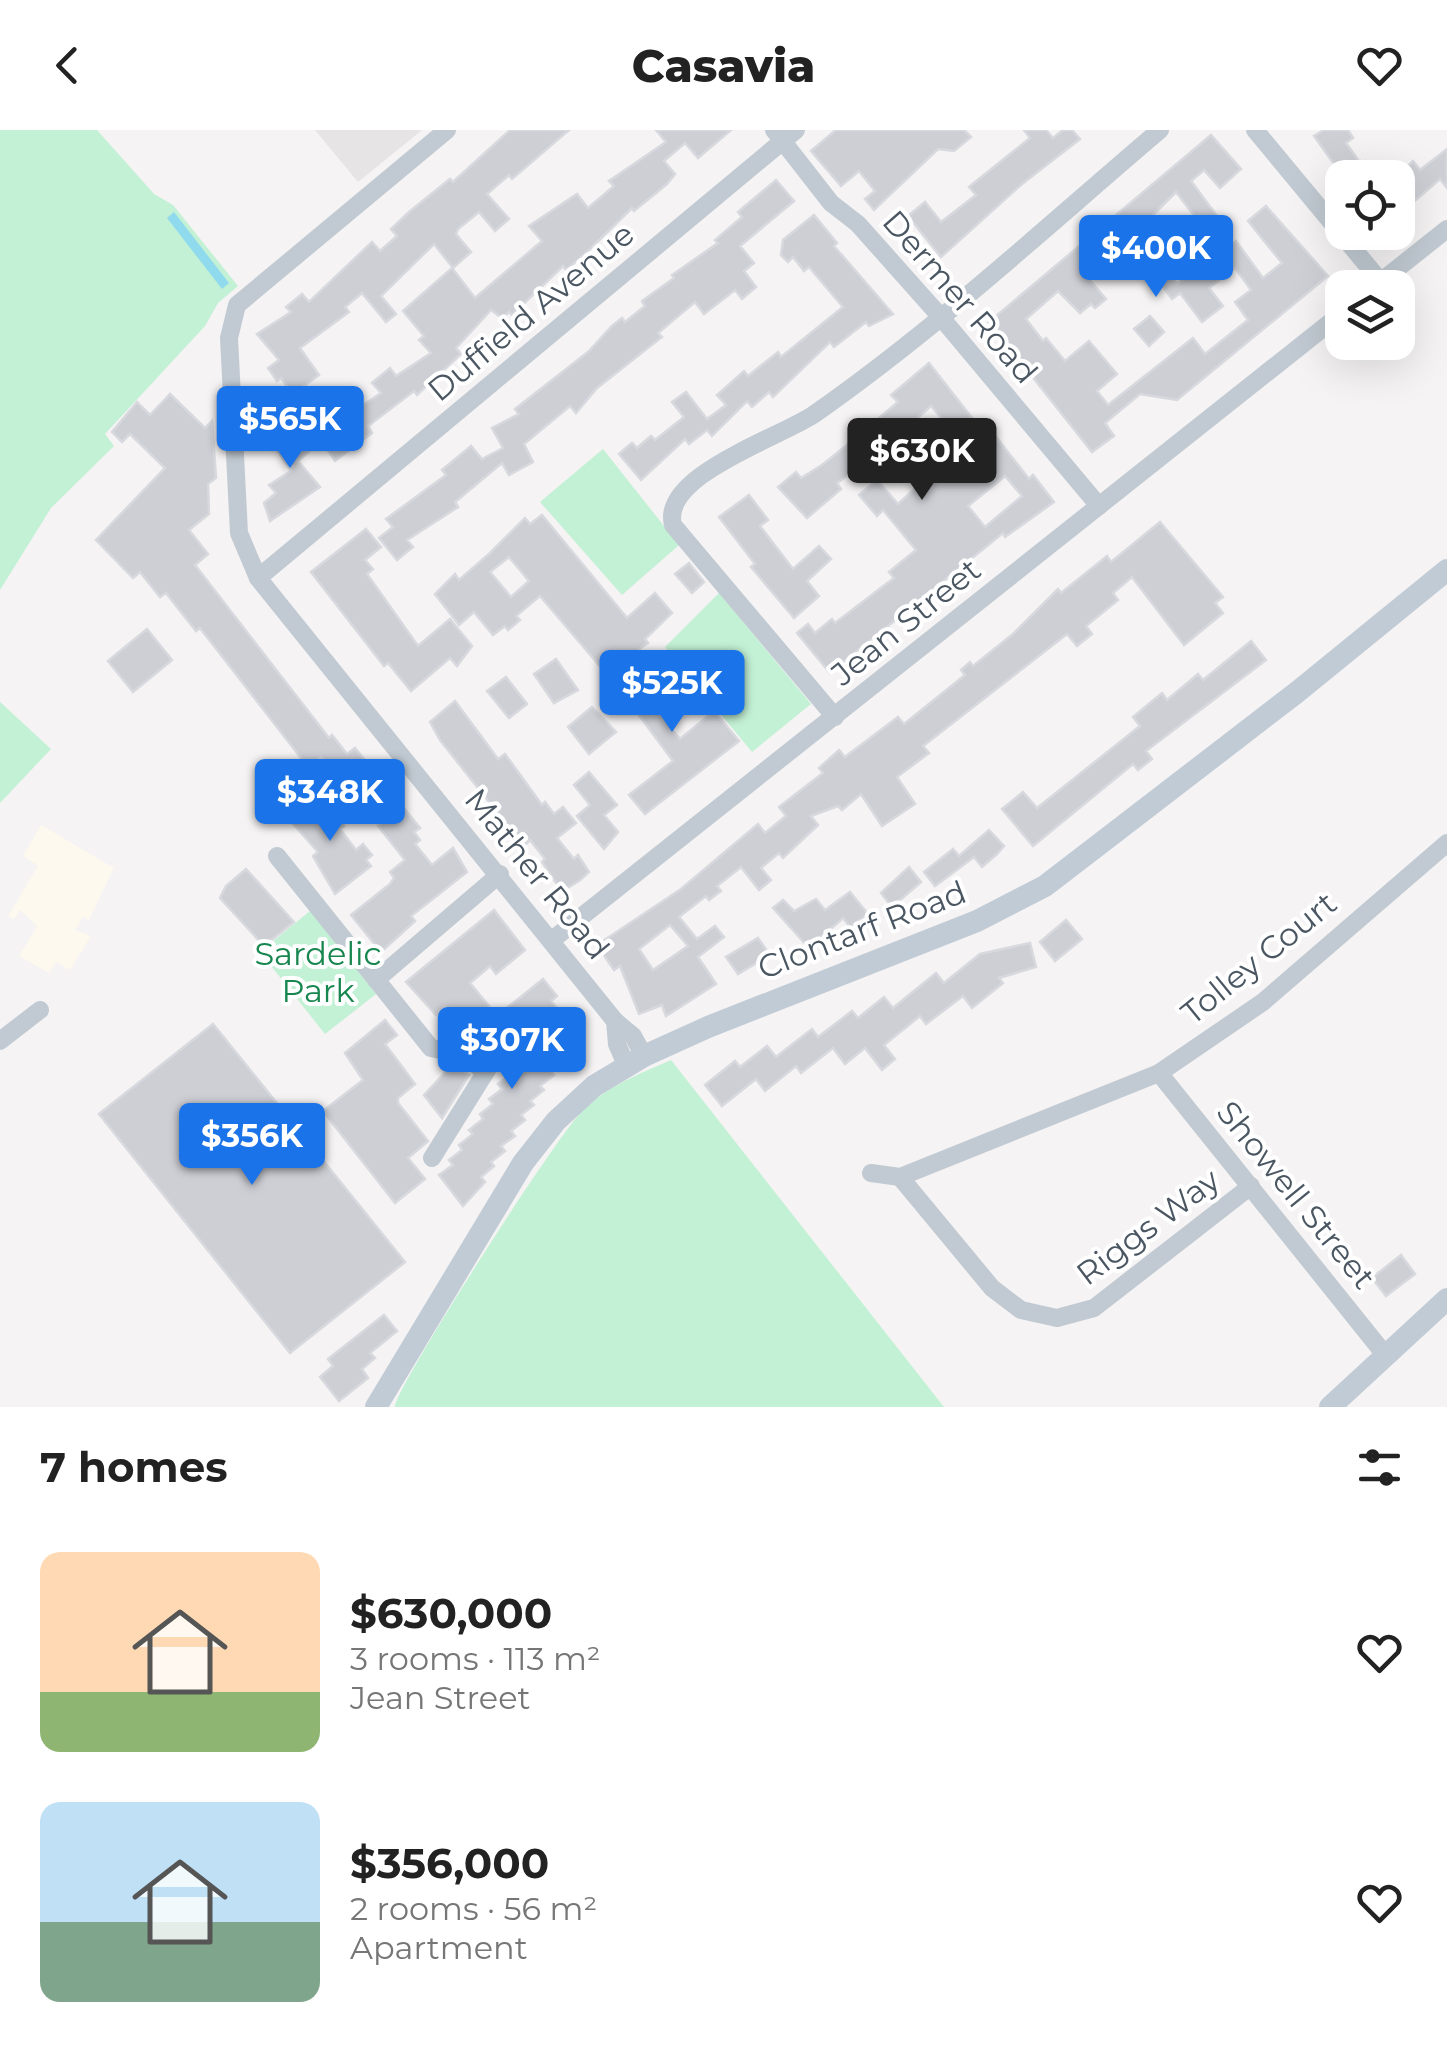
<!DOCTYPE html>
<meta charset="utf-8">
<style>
:root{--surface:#fff;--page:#f2f2f2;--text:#222;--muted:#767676;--accent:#1a73e8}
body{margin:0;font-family:Montserrat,sans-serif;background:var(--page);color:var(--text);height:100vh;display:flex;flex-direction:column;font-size:38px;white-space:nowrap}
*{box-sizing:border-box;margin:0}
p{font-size:32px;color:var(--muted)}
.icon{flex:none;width:55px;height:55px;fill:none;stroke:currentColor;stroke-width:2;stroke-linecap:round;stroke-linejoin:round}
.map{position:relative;height:1277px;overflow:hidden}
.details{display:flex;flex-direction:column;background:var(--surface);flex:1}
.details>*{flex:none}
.tools{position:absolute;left:1325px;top:30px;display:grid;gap:20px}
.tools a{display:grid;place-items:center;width:90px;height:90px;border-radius:20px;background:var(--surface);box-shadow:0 10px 40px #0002;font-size:50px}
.price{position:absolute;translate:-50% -85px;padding:0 22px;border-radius:10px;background:var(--accent);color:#fff;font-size:32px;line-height:65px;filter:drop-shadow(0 2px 5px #0008)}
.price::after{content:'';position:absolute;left:50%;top:60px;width:30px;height:22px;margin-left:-15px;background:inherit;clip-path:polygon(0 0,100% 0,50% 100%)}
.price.active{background:#222;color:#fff}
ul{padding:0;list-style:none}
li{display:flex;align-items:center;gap:30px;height:250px;padding:0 40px}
li span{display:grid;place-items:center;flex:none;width:280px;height:200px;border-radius:20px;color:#555}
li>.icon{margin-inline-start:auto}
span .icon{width:120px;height:120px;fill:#fffc;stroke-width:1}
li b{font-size:42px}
h2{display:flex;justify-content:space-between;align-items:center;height:120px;padding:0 40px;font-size:42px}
header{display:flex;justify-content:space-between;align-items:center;height:130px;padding:0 40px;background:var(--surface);font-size:45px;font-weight:800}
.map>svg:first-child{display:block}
.commercial{fill:#fdf9ef}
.education{fill:#e6e4e5}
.green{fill:#c3f1d5}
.water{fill:#90daee}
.building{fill:#cdcfd5;stroke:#d7d9de;stroke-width:2.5;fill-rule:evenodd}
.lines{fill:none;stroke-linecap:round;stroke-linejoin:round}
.street{stroke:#c1cad2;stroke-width:18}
.secondary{stroke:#c1cbd6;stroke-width:22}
.labels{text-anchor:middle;stroke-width:8;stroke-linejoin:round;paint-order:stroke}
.street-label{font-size:32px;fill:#4a5661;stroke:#fff}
.park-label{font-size:32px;fill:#17864f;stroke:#fff}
</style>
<header><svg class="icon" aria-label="back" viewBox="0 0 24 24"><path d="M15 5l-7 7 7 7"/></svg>Casavia<svg class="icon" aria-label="heart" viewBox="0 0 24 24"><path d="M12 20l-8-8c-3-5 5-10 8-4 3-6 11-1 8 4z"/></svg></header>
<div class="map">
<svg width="1447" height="1277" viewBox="0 0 1447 1277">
<rect width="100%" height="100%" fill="#f5f3f3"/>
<path class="commercial" d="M41,695L114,738L89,790L83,787L75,800L91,806L70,840L56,832L49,843L19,826L37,796L20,780L14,789L8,786L38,736L23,726Z"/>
<path class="education" d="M315,0H422L358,52Z"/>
<g class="green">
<path d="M0,0H97L154,64L173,75L238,156L218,173L205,196L105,304L114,316L51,378L0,460Z"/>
<path d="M603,319L679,415L622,465L540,372Z"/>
<path d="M719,463L811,574L752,622L665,517Z"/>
<path d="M0,572L51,619L0,673Z"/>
<path d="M310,781L376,864L325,904L260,822Z"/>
<path d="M671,930L944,1277H395C395,1258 558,1003 584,979C608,956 641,943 671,930Z"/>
</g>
<path class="water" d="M174,82L229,153L222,159L167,88Z"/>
<g class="building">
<path d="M510,0H569L512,49L509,45L487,64L509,89L495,101L479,82L458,99L456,104L471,122L453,138L434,114L381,166L396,184L386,192L362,163L345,177L349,182L300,218L319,245L293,264L281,248L277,251L268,238L279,230L257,204L291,182L286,177L302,164L309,172L372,112L380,121L397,106L391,99L409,82L450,49L453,52Z"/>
<path d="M656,0H731L698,28L685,13L664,31L675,44L667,54L634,81L632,78L587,122L566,140L563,136L512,185L509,182L502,188L491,180L456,218L461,224L417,265L414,261L368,296L372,303L335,331L318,305L381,263L372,253L390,238L396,246L431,223L419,210L424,206L403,181L452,138L475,168L542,111L529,96L577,64L588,78L614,56L609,51L666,12Z"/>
<path d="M836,0H964L971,7L954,21L938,19L874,80L865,69L875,61L859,41L841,56L811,21Z"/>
<path d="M1024,0H1046L1053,8L1063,0H1072L1080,9L1022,54L941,127L908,86L925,72L941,92L976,65L969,57L1030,8Z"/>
<path d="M1324,0H1348L1353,8L1346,13L1361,34L1365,31L1378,48H1344L1314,6Z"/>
<path d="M1211,5L1241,39L1220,58L1204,40L1191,51L1223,94L1209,105L1176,62L1089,149L1106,169L1095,178L1091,174L1080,183L1058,161L1026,189L1043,211L1046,208L1065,231L1089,211L1117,244L1097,261L1108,275L1193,208L1205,224L1248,190L1235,172L1251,160L1235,138L1209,158L1223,176L1202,192L1180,163L1172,169L1160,153L1170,145L1177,154L1236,111L1263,148L1282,133L1248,91L1266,76L1328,146L1177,270L1140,264L1105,293L1114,306L1092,322L989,192Z"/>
<path d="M1447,19V58L1440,49L1410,75L1398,61V45L1413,31L1420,40Z"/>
<path d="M776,50L794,71L740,116L754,133L744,141L756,157L742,169L735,160L704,184L695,172L658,203L662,207L597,258L576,283L570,276L524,314L533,332L509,345L502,333L455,372L458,377L407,410L413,417L397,430L379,408L393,397L386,389L446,345L442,340L471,316L482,329L503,318L492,298L519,284L515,279L588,222L612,196L622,188L625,192L645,176L642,171L674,148L672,145L718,113L715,110L742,87L738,82Z"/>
<path d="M814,85L837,113L834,116L893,184L869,196L866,192L834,217L830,212L773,267L769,262L752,277L747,271L712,306L707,300L689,314L685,309L641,350L619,324L632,313L637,318L651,306L655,310L684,287L672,272L686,262L707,289L726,275L717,265L744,241L748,246L778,222L781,227L843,177L809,137L804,141L793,127L788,132L781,125L783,110Z"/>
<path d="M1150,186L1164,202L1149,216L1134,199Z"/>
<path d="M929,233L987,307L993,303L1029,349L1033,345L1054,372L1005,407L1003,403L830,543L797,503L808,494L815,503L832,489L835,493L894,448L889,442L916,420L883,380L877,386L859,365L877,350L898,374L920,354L888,316L837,353L841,359L807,388L778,357L796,342L801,348L822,335L847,315L898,272L891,265ZM931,276L970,321L943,344L905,299ZM1005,346L1022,366L985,397L968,376Z"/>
<path d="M170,264L205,298L212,291L216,348L208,354L209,384L189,400L208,424L195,435L329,608L332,605L347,624L355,618L367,633L346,657L321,627L308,637L200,498L196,501L166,463L160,467L140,442L133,448L96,410L165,338L130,304L122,312L112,302L137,272L150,285Z"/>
<path d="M287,290L313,318L298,331L320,357L270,391L264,373L276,363L269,355L291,341L268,306Z"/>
<path d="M749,365L768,390L760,396L793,439L819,416L831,429L807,451L819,466L794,488L751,437L755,434L719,387Z"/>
<path d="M542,385L627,488L655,463L672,483L645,509L648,513L605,542L540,466L516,486L520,490L508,500L505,496L493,505L474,482L459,495L435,464L455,444L459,450L489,424L525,388L530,394ZM509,427L529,451L511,467L490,442Z"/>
<path d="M1160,392L1223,467L1215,473L1223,483L1184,515L1132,447L1113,463L1118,470L1086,496L1092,504L1077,516L1067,504L923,616L929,623L897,647L915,674L882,696L861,664L842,680L838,676L811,686L818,695L783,728L779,723L761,738L771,750L759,760L741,737L717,756L721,761L709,770L706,766L679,787L697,809L715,796L724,807L698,827L716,854L666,886L662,875L639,884L620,836L614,840L597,815L681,759L758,694L765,703L786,686L779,677L823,643L819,638L839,620L845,627L898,587L904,594L965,545L961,540L970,532L973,536L1013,504L1058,459L1061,463L1107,426L1111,432ZM670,795L688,816L653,840L639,819Z"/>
<path d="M366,399L381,417L365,430L373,439L367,444L418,516L450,489L472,516L457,536L450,528L411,561L388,533L384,536L311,442Z"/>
<path d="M689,433L704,452L692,463L675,444Z"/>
<path d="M147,499L172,530L133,562L108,531Z"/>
<path d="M1251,511L1266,530L1146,621L1152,629L1138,640L1133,634L1033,716L1002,679L1023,662L1037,678L1140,596L1133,587L1162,563L1167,570L1198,544L1203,550Z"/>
<path d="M658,525L680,550L652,575L680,609L714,581L739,611L645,684L629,665L673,631L618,557Z"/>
<path d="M556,529L578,560L554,573L534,544Z"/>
<path d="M506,547L527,574L509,588L487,561Z"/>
<path d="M455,571L498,629L505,624L542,675L545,672L554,684L563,677L576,693L557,708L574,729L578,725L589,742L579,751L564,760L556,753L542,732L545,729L530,710L524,716L440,610L430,592Z"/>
<path d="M592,577L616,602L589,624L568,597Z"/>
<path d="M589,642L617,675L604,685L618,702L604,719L577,686L590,675L574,655Z"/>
<path d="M314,664L344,696L340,699L356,720L363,714L372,725L366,730L371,736L335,764L313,726L318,722L286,686Z"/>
<path d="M403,677L420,698L414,702L420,710L415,714L432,735L453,718L467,742L411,786L415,791L381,822L351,785L390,754L394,748L390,742L405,730L378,696Z"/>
<path d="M989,700L1004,716L997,724L982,737L974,727L935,756L924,742L953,719L959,726Z"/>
<path d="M909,737L921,752L892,777L881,763Z"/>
<path d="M246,739L294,792L264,816L220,768L226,756Z"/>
<path d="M850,762L868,784L850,797L843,788L809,818L773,778L783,770L794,781L816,769L825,780Z"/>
<path d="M494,780L525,820L496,844L490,836L470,853L489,876L462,898L445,877L436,885L406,852Z"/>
<path d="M1066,790L1082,809L1055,831L1040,812Z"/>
<path d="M758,808L770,825L738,844L726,827Z"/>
<path d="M1030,813L1036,837L999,848L1003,853L972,878L963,866L926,894L920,886L884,915L895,929L882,940L865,918L845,934L833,918L801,943L796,936L765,961L756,949L722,976L705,955L735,931L740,937L767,916L776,927L812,899L818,907L852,881L858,888L884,867L893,878L936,843L944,853L980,824Z"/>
<path d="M543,849L557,866L551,871L576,901L575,907L544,933L554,945L540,956L544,960L530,971L534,975L521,985L525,990L511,1001L515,1006L501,1016L505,1021L491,1032L494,1036L481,1047L485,1052L463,1076L439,1045L453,1035L449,1030L462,1020L459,1015L473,1004L469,1000L483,989L480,984L493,974L489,969L502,959L498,954L512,943L508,939L521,929L518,924L535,910L508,877Z"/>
<path d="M385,890L397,905L385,914L415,954L398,968V973L428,1011L408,1028L425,1049L395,1073L323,981L363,950L345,923Z"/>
<path d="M213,894L405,1132L290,1223L99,984Z"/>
<path d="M452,935L469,945L442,988L424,965Z"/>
<path d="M1401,1125L1415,1144L1386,1166L1372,1148Z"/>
<path d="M384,1185L397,1201L370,1223L375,1228L362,1239L368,1248L339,1271L320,1247L333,1236L328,1229Z"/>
</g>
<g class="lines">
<g class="street">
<path d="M447,0L237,175L229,208L239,403L258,448L615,891L633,906L644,926"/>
<path d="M774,0L831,73L858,94L939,185L1099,376"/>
<path d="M1255,0L1381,152"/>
<path d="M1374,157L1447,99"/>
<path d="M258,448L796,0"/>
<path d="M835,587L673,395C660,346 778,308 813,285C935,200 1047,96 1160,0"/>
<path d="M277,726L431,918L467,926L485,943L432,1028"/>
<path d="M552,810L1342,183"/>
<path d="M376,850L500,744"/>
<path d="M615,891L617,914L626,935"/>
<path d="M0,911L40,880"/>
<path d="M485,943L511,901"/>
<path d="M1159,943L1386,1226"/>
<path d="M871,1043L900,1047L1159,943L1263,872L1447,713"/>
<path d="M900,1047L992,1158L1021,1180L1057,1188L1094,1178L1251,1056"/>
</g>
<g class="secondary">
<path d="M376,1277L523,1033L556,991L594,956L644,926L708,897L977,791L1045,756L1296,563L1447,440"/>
<path d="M1330,1277L1447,1169"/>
</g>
</g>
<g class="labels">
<g class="street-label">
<text transform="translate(960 167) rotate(49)" y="11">Dermer Road</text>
<text transform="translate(531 182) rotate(-40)" y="11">Duffield Avenue</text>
<text transform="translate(906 492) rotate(-39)" y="11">Jean Street</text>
<text transform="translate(537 744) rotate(51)" y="11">Mather Road</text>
<text transform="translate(862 800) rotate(-21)" y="11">Clontarf Road</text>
<text transform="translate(1259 828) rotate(-39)" y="11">Tolley Court</text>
<text transform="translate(1296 1065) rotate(51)" y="11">Showell Street</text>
<text transform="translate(1148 1097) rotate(-37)" y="11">Riggs Way</text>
</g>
<g class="park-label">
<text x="318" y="835">Sardelic<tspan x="318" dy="37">Park</tspan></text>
</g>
</g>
</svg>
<div class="tools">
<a><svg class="icon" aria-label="locate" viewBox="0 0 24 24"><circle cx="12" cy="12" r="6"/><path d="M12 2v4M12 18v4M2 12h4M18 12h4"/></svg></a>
<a><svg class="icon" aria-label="layers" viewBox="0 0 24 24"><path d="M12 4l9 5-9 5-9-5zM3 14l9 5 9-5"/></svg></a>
</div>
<b class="price" style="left:1156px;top:170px">$400K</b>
<b class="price" style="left:290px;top:341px">$565K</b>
<b class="price active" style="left:922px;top:373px">$630K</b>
<b class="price" style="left:672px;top:605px">$525K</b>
<b class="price" style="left:330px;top:714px">$348K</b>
<b class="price" style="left:512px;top:962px">$307K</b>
<b class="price" style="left:252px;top:1058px">$356K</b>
</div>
<section class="details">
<h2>7 homes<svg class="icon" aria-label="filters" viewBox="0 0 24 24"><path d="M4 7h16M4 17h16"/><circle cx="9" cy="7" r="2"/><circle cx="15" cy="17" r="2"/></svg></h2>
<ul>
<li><span style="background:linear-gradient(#ffd9b3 70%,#8fb573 0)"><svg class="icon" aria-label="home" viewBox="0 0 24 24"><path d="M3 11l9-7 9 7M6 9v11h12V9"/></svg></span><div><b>$630,000</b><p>3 rooms · 113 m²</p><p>Jean Street</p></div><svg class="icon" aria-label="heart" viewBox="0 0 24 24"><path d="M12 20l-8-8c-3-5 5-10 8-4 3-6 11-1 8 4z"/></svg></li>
<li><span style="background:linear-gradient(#bfe0f5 60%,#7fa58c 0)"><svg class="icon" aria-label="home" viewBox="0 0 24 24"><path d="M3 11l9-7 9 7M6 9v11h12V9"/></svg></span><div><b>$356,000</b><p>2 rooms · 56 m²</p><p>Apartment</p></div><svg class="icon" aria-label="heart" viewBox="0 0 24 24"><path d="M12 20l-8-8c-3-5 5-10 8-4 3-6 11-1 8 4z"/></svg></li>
</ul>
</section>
